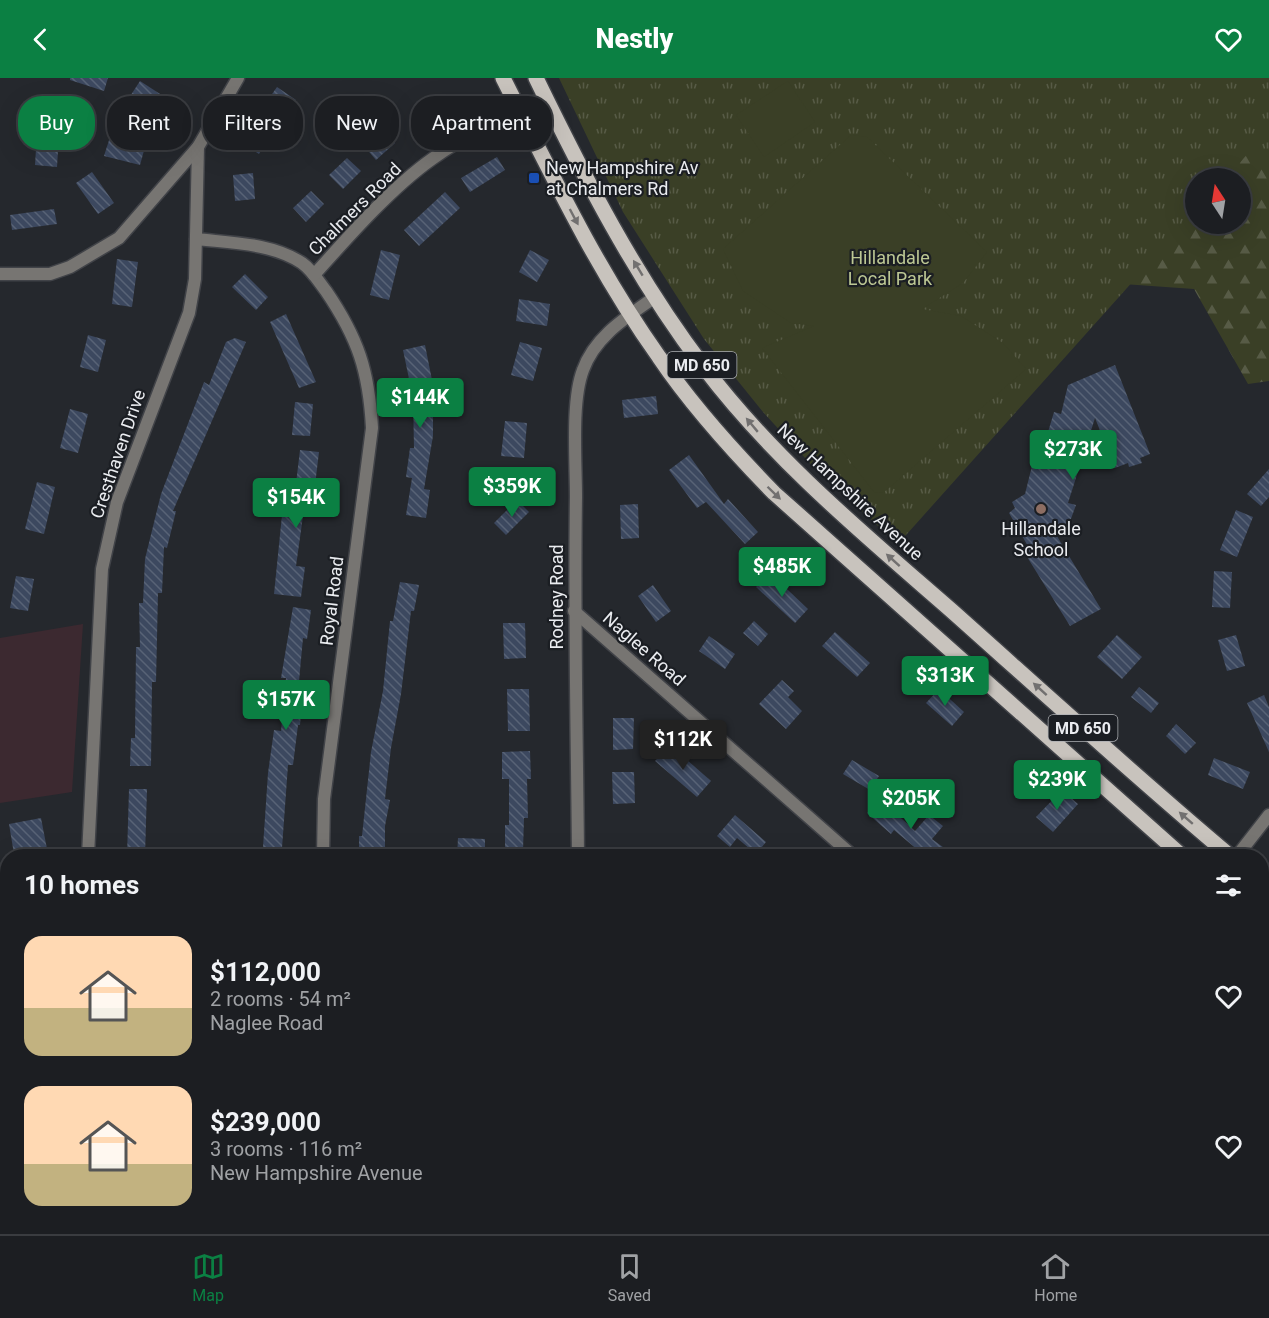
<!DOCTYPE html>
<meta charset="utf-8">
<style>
:root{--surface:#1c1e22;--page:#292b2f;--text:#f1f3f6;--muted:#a0a2a5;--line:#3a3c40;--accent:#0b8043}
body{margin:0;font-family:Roboto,sans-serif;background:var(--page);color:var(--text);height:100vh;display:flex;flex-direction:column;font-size:22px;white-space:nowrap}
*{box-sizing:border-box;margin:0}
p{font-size:20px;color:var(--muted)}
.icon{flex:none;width:33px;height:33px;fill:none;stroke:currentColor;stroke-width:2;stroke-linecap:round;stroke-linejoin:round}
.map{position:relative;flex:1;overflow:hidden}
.panel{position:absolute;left:0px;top:771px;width:1269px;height:386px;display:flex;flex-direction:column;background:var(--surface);border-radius:24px 24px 0 0;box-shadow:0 6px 24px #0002,0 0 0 2px var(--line)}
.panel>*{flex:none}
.guide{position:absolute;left:18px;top:18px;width:600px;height:54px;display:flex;gap:12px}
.needle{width:39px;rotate:348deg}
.controls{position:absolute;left:1185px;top:90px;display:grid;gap:12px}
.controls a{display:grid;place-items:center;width:66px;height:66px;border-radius:50%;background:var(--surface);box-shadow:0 6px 24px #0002,0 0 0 2px var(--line);font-size:30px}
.price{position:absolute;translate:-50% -51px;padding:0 14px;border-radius:6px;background:var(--accent);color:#fff;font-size:20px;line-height:39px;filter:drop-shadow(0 2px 3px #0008)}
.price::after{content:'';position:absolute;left:50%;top:36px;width:18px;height:14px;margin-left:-9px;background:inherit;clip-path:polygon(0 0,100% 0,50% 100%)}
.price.current{background:#222;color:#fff}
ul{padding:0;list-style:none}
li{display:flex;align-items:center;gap:18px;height:150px;padding:0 24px}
li span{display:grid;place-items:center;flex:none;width:168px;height:120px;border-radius:18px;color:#555}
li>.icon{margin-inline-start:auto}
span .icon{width:72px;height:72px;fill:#fffc;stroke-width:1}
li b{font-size:26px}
h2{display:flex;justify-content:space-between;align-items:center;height:72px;padding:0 24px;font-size:26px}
.chip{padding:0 21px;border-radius:24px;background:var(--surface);box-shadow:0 6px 24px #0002,0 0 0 2px var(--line);font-size:21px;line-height:54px}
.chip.current{background:var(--accent);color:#fff}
header{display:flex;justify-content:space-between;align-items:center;height:78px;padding:0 24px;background:var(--accent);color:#fff;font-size:27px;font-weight:800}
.tabs{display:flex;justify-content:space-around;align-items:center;height:84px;border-top:2px solid var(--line);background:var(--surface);font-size:16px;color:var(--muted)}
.tabs a{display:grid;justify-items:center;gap:3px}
.tabs .current{color:var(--accent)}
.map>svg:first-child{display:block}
.education{fill:#3c2930}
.forest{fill:url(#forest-firs);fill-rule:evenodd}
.park{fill:url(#park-tufts)}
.pitch{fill:#3a3f26}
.building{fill:url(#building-back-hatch)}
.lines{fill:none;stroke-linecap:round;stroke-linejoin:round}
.minor-casing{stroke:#414348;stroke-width:15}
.tertiary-casing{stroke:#414348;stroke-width:15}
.primary-casing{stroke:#414348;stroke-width:18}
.minor{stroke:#777572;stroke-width:12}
.tertiary{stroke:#777572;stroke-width:12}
.primary{stroke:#c8c3bd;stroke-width:15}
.oneway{fill:#727070}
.transit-dot{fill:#1a4fb4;stroke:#1b1e23;stroke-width:2}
.education-dot{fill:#8d6e63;stroke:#1b1e23;stroke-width:2}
.labels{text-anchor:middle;stroke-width:4.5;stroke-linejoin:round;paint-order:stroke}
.shield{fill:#1b1e23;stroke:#acaeb2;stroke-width:1.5}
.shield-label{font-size:16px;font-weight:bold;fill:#eaecf0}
.poi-label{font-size:18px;fill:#eaecf0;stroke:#1b1e23;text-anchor:start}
.street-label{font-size:18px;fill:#eaecf0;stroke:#1b1e23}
.park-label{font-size:18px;fill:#bdc894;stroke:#1b1e23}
</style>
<header><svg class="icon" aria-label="back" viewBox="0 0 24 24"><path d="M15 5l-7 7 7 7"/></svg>Nestly<svg class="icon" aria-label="heart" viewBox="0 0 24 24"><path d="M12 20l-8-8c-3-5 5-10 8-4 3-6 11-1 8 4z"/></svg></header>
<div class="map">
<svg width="1269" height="1156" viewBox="0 0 1269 1156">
<defs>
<pattern id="forest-firs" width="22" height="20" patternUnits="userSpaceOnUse" patternTransform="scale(1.5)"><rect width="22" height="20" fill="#3a3f26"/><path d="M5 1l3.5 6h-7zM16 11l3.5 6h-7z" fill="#575b46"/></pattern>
<pattern id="park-tufts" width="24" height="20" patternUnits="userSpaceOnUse" patternTransform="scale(1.5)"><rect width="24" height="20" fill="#3a3f26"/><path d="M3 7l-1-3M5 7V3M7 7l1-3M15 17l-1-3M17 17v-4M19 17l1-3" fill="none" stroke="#575b46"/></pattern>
<pattern id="building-back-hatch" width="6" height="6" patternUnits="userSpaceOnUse" patternTransform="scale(1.5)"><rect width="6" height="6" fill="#3c485f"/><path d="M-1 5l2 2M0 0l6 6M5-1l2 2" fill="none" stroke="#586376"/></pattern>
</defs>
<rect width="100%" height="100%" fill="#25282d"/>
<path class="education" d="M83,546L72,714L0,725V560Z"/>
<path class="forest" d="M862,0H1269V303L1248,306L1194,211L1081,203ZM1196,100H1240V146H1196Z"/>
<g class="park">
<path d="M559,0H1269V85L1252,71L1226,100H1196L1195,134L898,466L817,393L763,334L704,261L623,134Z"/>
<path d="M825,1149H871L891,1156H823Z"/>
</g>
<g class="pitch">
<path d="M788,3L815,44L764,79L736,37Z"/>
<path d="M851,57L867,59L987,174L963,205L922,231L961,238L1003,265L1026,291L883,415L874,414L762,270L814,248L791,245L743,213L723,171Z"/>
</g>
<g class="building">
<path d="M70,0H108L104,13L70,2Z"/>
<path d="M140,3L174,25L161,45L127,23Z"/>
<path d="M277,9L296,22L281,44L279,42L259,76L239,63Z"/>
<path d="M436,20L444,33L422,46L414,33Z"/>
<path d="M383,51L395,65L376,82L364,68Z"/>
<path d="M37,54L59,56L57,89L35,87Z"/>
<path d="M110,59L145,69L140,87L104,78Z"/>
<path d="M497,79L505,92L470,114L461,100Z"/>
<path d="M347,80L361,93L343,111L329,97Z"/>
<path d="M92,94L114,125L98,136L76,105Z"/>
<path d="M253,95L255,121L235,123L233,97Z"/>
<path d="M311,113L324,126L306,144L293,130Z"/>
<path d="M445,114L460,130L419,168L404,152Z"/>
<path d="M54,131L57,146L12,152L10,137Z"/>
<path d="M381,172L400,177L389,222L370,217Z"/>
<path d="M530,172L549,182L537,204L519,194Z"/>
<path d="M117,181L138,184L132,229L112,226Z"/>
<path d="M245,196L268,219L256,232L232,209Z"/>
<path d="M519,221L550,226L547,248L516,243Z"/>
<path d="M286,236L316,304L299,310L270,244Z"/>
<path d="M88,257L106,262L98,294L80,289Z"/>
<path d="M235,260L246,264L173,433H176L167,470L164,469L162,515H158L156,604H152L151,688H130L131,660H135L136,569H140L139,525H143L145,481L161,416L204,304L209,307L226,264Z"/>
<path d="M520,264L542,270L533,303L511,297Z"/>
<path d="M425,267L433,307V358L424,411L430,412L426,440L406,437L412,400L406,399L410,370H414L413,320L403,272Z"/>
<path d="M1115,287L1150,376L1140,380L1142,385L1129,389L1128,385L1115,390L1095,340L1068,425L1076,427L1068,449L1049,445L1101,531L1070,548L1024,474L1029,470L1009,435L1015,430L1012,424L1025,416L1041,352L1048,354L1054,334L1061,336L1068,307Z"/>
<path d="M656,318L658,336L624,340L622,322Z"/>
<path d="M295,324L313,326L310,358L292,357Z"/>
<path d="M70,331L88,336L78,375L60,370Z"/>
<path d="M505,343L527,345L524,380L501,378Z"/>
<path d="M300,372L319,374L313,424H305L296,488L305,489L301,519L274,516L282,437L292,439Z"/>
<path d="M689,377L724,426L728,421L758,454L745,466L706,424L697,430L669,392Z"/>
<path d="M1269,391V419L1261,428L1247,416Z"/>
<path d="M37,404L55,409L44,456L25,451Z"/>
<path d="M517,422L529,434L506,457L494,445Z"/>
<path d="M638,426L639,460L621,461L620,427Z"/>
<path d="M1236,432L1253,439L1237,479L1220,472Z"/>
<path d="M1214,493L1232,494L1230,530L1212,529Z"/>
<path d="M770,495L808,531L795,545L756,509Z"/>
<path d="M16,498L34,501L28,533L10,530Z"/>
<path d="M400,504L419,507L414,533H411L401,616L391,670L385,721L390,722L385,748V778H359V758H362L371,674L383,613L390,543H393Z"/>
<path d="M653,507L671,533L656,544L638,518Z"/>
<path d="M293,529L311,532L307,561L303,560L298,614H303L300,647H298L293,687H288L282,770L263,769L268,695L274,652L281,653L286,600H281Z"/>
<path d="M754,543L768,556L758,568L743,555Z"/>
<path d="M503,545H525L526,580L504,581Z"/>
<path d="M835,554L870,585L857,599L822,568Z"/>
<path d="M1117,557L1142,579L1122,601L1097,579Z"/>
<path d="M1236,557L1245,588L1227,593L1218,562Z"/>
<path d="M709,558L735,576L725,591L699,573Z"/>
<path d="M782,602L794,613L788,619L802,633L786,651L759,626Z"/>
<path d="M1139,609L1159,625L1151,635L1131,619Z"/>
<path d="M507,611H529L530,653H508Z"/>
<path d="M939,611L964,634L952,648L926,625Z"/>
<path d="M1264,617L1269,629V674L1247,625Z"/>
<path d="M613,640H634L633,671L613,672Z"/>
<path d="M1176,646L1196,665L1185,676L1166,658Z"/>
<path d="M670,667L711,703L697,719L655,683Z"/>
<path d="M530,673L531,701H527L528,740H524L523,773H505V747H509V701H502V674Z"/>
<path d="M1214,680L1250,694L1243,711L1208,697Z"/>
<path d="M852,682L879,698L870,712L843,696Z"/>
<path d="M612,694H634L635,725L613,726Z"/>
<path d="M129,711H147L145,778H127Z"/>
<path d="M1062,712L1078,726L1053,754L1036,739Z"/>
<path d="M880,721L915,753L929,737L943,748L932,761L955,778H925L894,752L891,756L867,735Z"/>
<path d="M735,737L766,764L756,776L737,760L730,769L717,758Z"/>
<path d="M41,740L47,771L14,776L9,746Z"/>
<path d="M458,760L485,761V778H457Z"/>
</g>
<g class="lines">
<g class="minor-casing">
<g id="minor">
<path d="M196,161C231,165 272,165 302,185C312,192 319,204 326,213C358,260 369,293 372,350L324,721L323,778"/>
<path d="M0,196H50L70,189L119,160L198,69"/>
<path d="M314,197C348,159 391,110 432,81C467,56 506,37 545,19"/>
<path d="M574,533L853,778"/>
<path d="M578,778C577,659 574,539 576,419C576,384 571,323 583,292C595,258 627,239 655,219"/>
<path d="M1237,778L1269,737"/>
<path d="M370,1149V1156"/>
<path d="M1203,1149L1226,1156"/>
<path d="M41,1156L42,1149"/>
</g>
</g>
<g class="tertiary-casing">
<g id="tertiary">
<path d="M88,778L102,491L117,424L189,235L195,201L198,69L238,0"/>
<path d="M0,1007L8,1008"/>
</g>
</g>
<g class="primary-casing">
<g id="primary">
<path d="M503,0C551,95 597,192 659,279C692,328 733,373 774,415L1182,778"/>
<path d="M536,0C584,99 636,200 703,288C773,381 865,457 952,533C1044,615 1136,699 1230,778"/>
<path d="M1262,806L1269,813"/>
<path d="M1262,849L1269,855"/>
</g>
</g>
<use href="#minor" class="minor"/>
<use href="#tertiary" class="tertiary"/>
<use href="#primary" class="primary"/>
</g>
<defs><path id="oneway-solid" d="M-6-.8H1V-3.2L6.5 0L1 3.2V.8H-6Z" transform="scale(1.5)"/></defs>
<g class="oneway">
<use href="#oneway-solid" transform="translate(574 139) rotate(62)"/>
<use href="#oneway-solid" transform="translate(638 190) rotate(-121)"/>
<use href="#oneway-solid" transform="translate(752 347) rotate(-130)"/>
<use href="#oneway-solid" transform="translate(774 415) rotate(44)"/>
<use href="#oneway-solid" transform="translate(893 482) rotate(-138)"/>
<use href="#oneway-solid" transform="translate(1040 611) rotate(-138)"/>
<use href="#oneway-solid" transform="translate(1186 740) rotate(-139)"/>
</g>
<rect class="transit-dot" x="528" y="94" width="12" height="12" rx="3"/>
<circle class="education-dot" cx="1041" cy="431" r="6"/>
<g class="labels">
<g class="shield">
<rect x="667.5" y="274" width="69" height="26" rx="4.5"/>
<rect x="1048.5" y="637" width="69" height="26" rx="4.5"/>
</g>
<g class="shield-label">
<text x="702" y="293">MD 650</text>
<text x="1083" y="656">MD 650</text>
</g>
<g class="poi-label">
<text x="546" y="96">New Hampshire Av<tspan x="546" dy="21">at Chalmers Rd</tspan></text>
<text x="1041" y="457" text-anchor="middle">Hillandale<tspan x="1041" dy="21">School</tspan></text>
</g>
<g class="street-label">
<text transform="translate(355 131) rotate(-45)" y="6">Chalmers Road</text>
<text transform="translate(118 376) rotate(-71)" y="6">Cresthaven Drive</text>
<text transform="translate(850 414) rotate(43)" y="6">New Hampshire Avenue</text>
<text transform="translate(557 519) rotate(-90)" y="6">Rodney Road</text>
<text transform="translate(332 523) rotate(-83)" y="6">Royal Road</text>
<text transform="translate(644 571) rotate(41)" y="6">Naglee Road</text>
</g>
<g class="park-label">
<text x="890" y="186">Hillandale<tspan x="890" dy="21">Local Park</tspan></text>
</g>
</g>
</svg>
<div class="controls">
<a><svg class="needle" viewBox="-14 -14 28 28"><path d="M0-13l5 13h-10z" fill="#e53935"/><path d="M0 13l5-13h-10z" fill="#a0a2a5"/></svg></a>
</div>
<b class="price" style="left:420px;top:351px">$144K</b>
<b class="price" style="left:1073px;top:403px">$273K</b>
<b class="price" style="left:512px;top:440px">$359K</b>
<b class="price" style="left:296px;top:451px">$154K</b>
<b class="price" style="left:782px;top:520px">$485K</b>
<b class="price" style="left:945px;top:629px">$313K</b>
<b class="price" style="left:286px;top:653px">$157K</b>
<b class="price current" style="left:683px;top:693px">$112K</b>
<b class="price" style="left:1057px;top:733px">$239K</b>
<b class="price" style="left:911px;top:752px">$205K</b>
<div class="guide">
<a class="chip current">Buy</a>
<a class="chip">Rent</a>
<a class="chip">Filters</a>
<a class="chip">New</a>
<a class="chip">Apartment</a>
</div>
<section class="panel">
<h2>10 homes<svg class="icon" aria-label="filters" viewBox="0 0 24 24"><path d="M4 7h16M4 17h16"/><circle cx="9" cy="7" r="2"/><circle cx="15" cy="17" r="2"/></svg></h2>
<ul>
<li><span style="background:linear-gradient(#ffd9b3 60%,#c2b280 0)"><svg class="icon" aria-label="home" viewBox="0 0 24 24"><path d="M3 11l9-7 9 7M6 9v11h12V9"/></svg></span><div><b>$112,000</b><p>2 rooms · 54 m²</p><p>Naglee Road</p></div><svg class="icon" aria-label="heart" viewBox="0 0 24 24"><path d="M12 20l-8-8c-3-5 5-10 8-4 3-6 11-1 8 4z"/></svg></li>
<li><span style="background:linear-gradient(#ffd9b3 65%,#c2b280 0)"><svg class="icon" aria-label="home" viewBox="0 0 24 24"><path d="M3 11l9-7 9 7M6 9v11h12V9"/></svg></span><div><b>$239,000</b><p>3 rooms · 116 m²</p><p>New Hampshire Avenue</p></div><svg class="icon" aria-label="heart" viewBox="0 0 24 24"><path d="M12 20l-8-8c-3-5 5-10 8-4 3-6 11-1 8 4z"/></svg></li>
</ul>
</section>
</div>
<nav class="tabs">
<a class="current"><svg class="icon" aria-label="map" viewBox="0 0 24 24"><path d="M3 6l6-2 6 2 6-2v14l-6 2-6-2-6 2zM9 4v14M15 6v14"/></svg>Map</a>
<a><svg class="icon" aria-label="saved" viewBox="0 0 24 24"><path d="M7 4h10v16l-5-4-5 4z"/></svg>Saved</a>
<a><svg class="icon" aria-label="home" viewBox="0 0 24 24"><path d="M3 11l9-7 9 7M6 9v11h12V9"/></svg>Home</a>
</nav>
